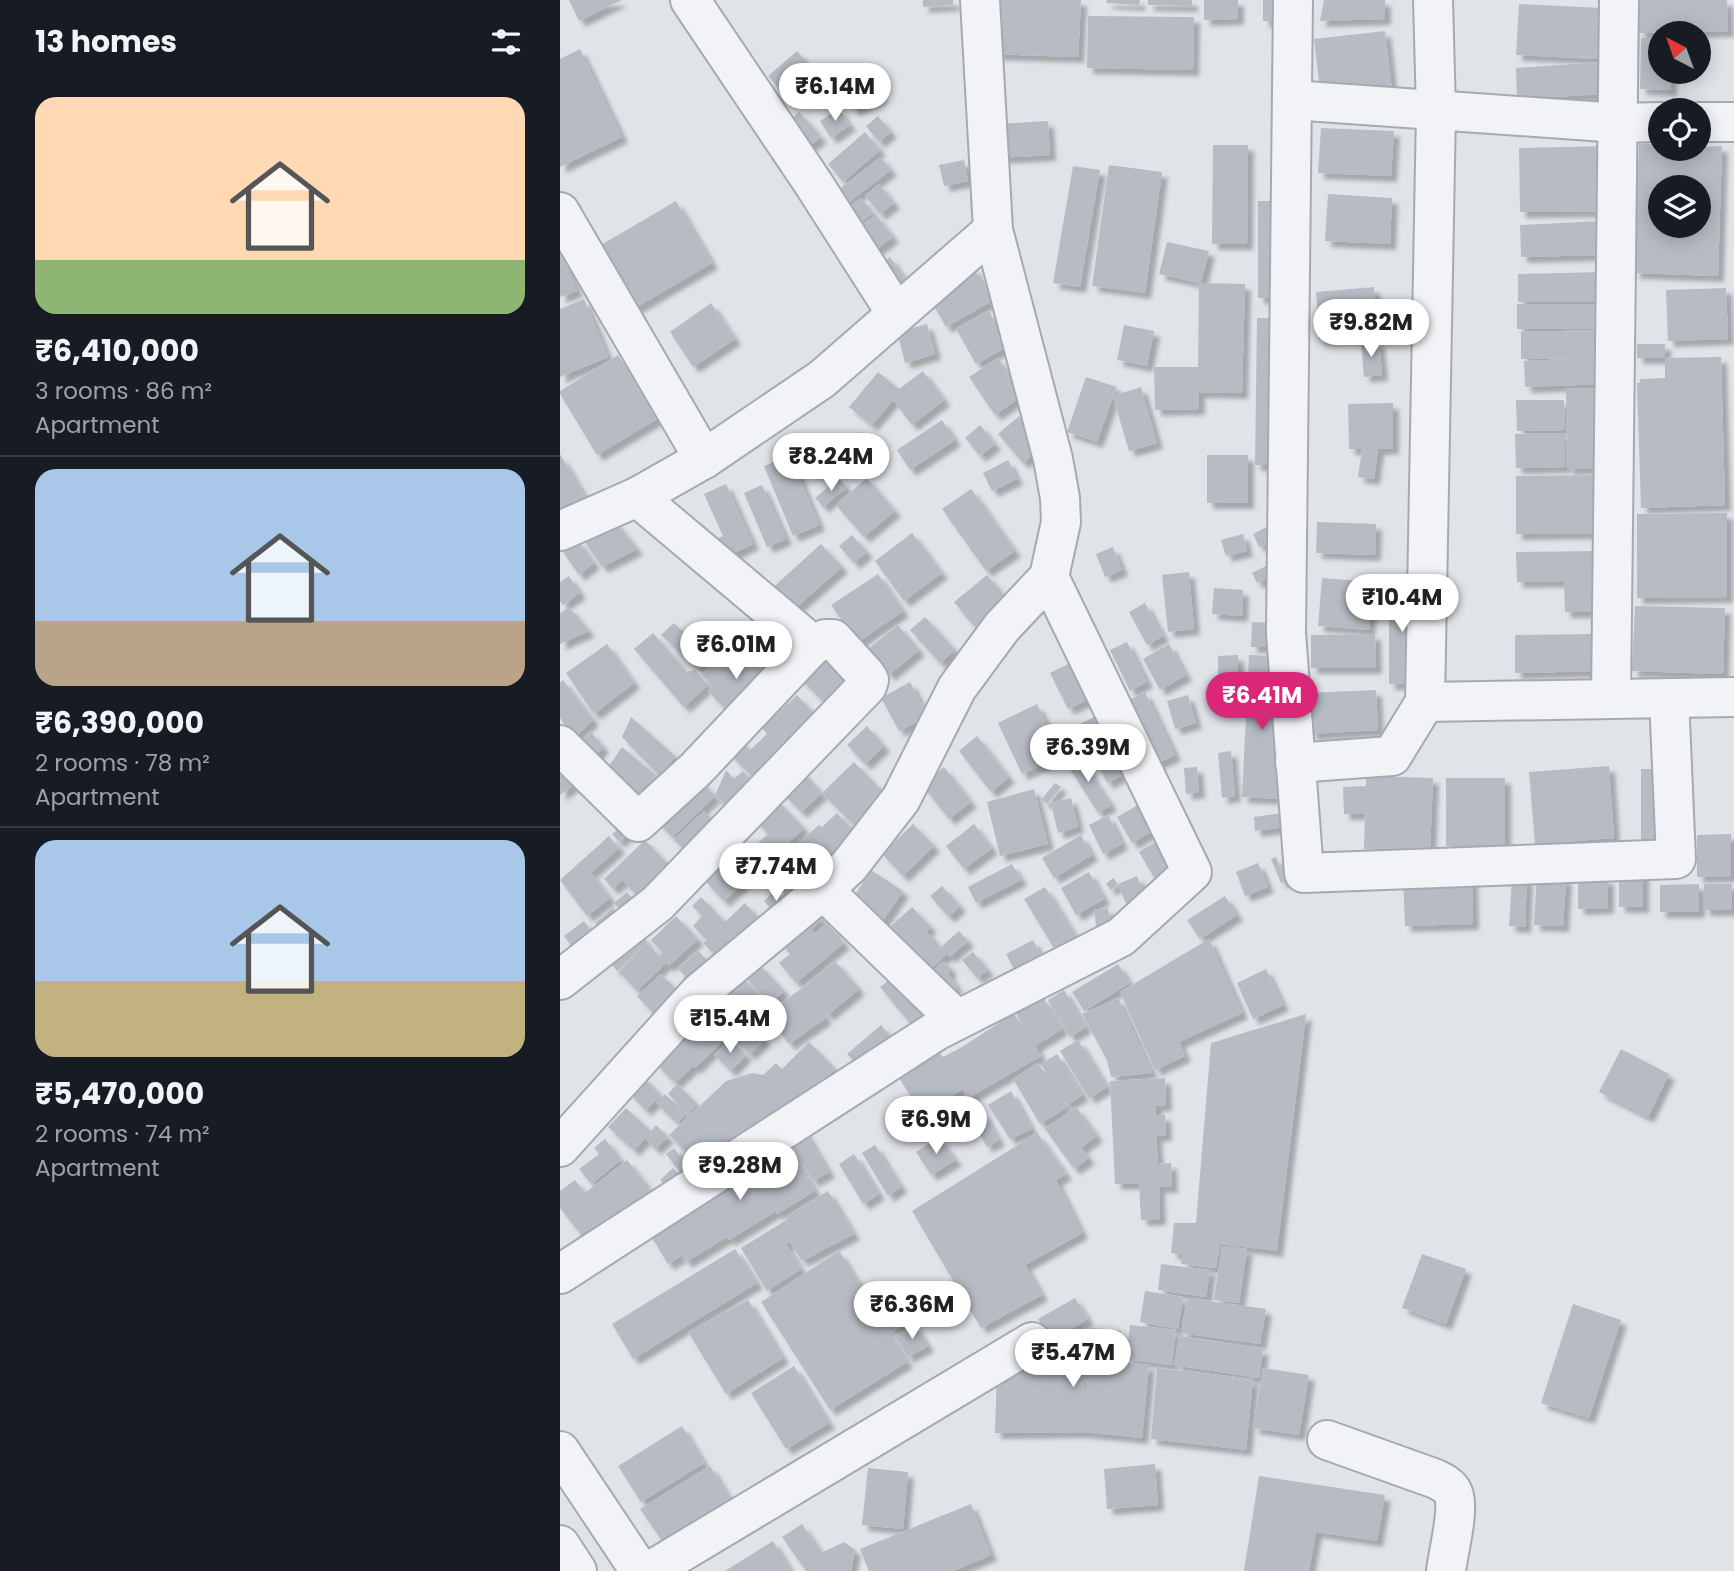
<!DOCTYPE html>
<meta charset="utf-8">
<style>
:root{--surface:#171b24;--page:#20242c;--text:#f1f3f6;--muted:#9ea1a6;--line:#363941;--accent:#db2777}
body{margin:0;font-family:Poppins,sans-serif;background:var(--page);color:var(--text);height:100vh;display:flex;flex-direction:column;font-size:26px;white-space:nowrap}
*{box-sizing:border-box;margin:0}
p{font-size:23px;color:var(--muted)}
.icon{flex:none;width:38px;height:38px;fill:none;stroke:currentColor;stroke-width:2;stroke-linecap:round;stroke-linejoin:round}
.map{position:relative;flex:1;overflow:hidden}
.drawer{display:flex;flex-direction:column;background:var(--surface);width:560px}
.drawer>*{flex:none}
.needle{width:46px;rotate:319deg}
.controls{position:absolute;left:1088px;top:21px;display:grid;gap:14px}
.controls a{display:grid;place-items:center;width:63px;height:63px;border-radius:50%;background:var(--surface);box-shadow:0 4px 18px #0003;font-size:35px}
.price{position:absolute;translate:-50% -60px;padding:0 16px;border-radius:24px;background:#fff;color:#222;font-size:23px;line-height:46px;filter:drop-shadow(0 2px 4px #0008)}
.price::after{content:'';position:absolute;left:50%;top:42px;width:21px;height:16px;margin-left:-10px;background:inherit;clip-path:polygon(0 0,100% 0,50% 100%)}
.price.active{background:var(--accent);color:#fff}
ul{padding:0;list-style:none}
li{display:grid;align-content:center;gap:14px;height:371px;padding:0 35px}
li+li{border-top:2px solid var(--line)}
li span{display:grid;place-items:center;height:217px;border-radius:21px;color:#555}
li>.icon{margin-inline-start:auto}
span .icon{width:126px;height:126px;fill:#fffc;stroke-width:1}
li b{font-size:30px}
h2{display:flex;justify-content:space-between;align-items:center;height:84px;padding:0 35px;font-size:30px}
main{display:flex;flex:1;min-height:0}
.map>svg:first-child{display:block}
.building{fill:#b7bcc4;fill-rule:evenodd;filter:url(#shadow)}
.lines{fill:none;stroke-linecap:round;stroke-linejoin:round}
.minor-casing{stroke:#a5aab2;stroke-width:42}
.minor{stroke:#f2f3f6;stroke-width:38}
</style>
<main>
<section class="drawer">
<h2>13 homes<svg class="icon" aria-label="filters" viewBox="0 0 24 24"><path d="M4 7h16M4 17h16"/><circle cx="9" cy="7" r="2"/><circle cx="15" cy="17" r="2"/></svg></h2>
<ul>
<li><span style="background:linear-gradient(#ffd9b3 75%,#8fb573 0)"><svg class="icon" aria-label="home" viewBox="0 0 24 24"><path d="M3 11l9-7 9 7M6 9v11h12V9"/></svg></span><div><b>₹6,410,000</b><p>3 rooms · 86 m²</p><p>Apartment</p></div></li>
<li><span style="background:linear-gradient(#a9c7e8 70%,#b9a48a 0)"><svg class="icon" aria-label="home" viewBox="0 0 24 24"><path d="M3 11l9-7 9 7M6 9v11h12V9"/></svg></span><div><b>₹6,390,000</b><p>2 rooms · 78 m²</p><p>Apartment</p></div></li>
<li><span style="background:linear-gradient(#a9c7e8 65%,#c2b280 0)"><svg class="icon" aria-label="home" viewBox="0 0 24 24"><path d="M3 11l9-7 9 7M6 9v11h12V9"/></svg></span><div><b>₹5,470,000</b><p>2 rooms · 74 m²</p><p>Apartment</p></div></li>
</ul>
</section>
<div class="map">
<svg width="1174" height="1571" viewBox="0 0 1174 1571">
<defs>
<filter id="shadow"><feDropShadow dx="6" dy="6" stdDeviation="2" flood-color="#0004"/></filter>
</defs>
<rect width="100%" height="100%" fill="#e0e3e8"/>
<g class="building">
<path d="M9,0H62L19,21Z"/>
<path d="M363,0H393V5L363,7Z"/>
<path d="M430,0H521L518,57L428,54Z"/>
<path d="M547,0H580L579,5L546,3Z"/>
<path d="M588,0H632V6L588,5Z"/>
<path d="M644,0H678V19L644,20Z"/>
<path d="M703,0H730V20L703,21Z"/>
<path d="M764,0H825V19L760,21Z"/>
<path d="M1078,0H1167L1168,31L1079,33Z"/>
<path d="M959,4L1042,8L1039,59L956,55Z"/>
<path d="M528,16L634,17L633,70L527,68Z"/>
<path d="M825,31L832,91L761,99L754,39Z"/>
<path d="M1081,38H1101V72H1111V90L1080,89Z"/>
<path d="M20,49L62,137L0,167V59Z"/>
<path d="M237,51L257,74L228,99L208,76Z"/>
<path d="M1042,62L1044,94L957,99L956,68Z"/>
<path d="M307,66L321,97L293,110L279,79Z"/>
<path d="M279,109L290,125L271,138L260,121Z"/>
<path d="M239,112L261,137L247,148L226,123Z"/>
<path d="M318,116L331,132L319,142L306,126Z"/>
<path d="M488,121L490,155L439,158L437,124Z"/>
<path d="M761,128L834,131L831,176L758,173Z"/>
<path d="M305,132L320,150L283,182L268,164Z"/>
<path d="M1079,144H1101V149L1162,146L1158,276L1074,273ZM1101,187H1139V226H1101Z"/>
<path d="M653,145H688L687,244H652Z"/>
<path d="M1049,146V211L960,212L959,148Z"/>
<path d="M321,157L331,170L284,206L274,193Z"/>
<path d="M404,160L408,181L384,186L379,165Z"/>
<path d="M549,165L602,172L585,293L532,286Z"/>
<path d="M513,166L540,170L520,287L493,283Z"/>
<path d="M319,184L334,203L320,214L305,196Z"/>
<path d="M768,194L832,198L830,244L765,241Z"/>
<path d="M301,198L313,213L298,224L286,209Z"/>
<path d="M116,201L152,263L70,311L34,249Z"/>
<rect x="698" y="201" width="22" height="97"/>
<path d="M316,215L333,237L313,252L296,229Z"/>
<path d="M1041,221L1042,255L961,257L960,225Z"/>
<path d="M607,242L649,251L641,283L685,284L682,393L639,392V409L595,410L594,367H638L639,283L599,274Z"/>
<path d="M0,249L17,291L0,297Z"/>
<path d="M330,257L352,290L337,301L315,268Z"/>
<path d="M413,267L432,301L386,327L367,294Z"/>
<path d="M1044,272L1045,302H958V274Z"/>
<path d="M814,287L816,314L758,319L756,292Z"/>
<path d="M1166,288L1168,339L1108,341L1106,290Z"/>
<path d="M24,299L48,357L0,377V309Z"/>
<path d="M151,303L175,339L133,367L110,332Z"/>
<path d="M957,304H1043V328L957,329Z"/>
<path d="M429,311L448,346L416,364L396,329Z"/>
<path d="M697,318H721L719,465H695Z"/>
<path d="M818,322L819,336L759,339L758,325Z"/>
<path d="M367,324L375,354L345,363L337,332Z"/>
<path d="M564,325L594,331L587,366L557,360Z"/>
<path d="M1043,330V384L965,387L964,361L1034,358L961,359V332Z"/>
<path d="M819,341L822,375L804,377L801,342Z"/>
<path d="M1077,344H1105V358L1161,357L1165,505L1081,508L1077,383H1080V379L1105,378V358H1077Z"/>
<path d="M58,355L97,419L37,455L0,394V391Z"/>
<path d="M438,358L463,395L435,415L409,377Z"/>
<path d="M363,371L384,400L352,425L333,400L312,425L289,407L318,372L339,389Z"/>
<path d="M526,377L557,387L553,396L581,387L597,443L569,451L553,397L537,442L507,432Z"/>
<path d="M1006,388H1041L1042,468L1007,469Z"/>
<path d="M956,400H1004L1005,430L957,431Z"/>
<path d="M833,403V448L818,449L814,479L798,477L802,449H789L788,404Z"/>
<path d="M459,416L483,445L463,463L438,434Z"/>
<path d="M382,420L395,440L350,470L337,450Z"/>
<path d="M420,425L435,444L420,456L405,438Z"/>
<path d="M302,432L310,450L281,462L274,444Z"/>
<path d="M1005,433V467L956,468L955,434Z"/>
<path d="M249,438L269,464L256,474L236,449Z"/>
<path d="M0,454L28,502L0,519Z"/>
<path d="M230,455L259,525L233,536L204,466Z"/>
<rect x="647" y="455" width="41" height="48"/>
<path d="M448,460L457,479L432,491L423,473Z"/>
<path d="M1039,475V533L956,534V476Z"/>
<path d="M279,478L287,487L263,507L255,498Z"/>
<path d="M307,478L335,511L304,537L276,505Z"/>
<path d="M166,484L193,544L161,559L152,541L163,536L144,494Z"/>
<path d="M202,485L226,539L207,547L184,493Z"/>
<path d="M411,489L455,551L426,571L382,509Z"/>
<path d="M1167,513V597L1077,598V514Z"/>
<path d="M54,520L77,549L42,567L22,538Z"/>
<path d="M757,522L816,524L815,555L756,553Z"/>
<path d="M708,526L714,540L699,547L693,534Z"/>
<path d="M352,533L382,573L344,601L315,561Z"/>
<path d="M683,534L687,551L666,556L661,540Z"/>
<path d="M292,535L307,552L294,563L279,546Z"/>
<path d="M17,540L34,563L19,575L1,549Z"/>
<path d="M261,544L282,567L230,613L210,590Z"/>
<path d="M553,547L562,570L545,577L536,554Z"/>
<path d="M1040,551V612H1005L1004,581L957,582L956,552Z"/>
<path d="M716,561L721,570L697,583L692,573Z"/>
<path d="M629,572L634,629L608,632L602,575Z"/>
<path d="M318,574L343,611L297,643L271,605Z"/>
<path d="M427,575L451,603L417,630L394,602Z"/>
<path d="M9,576L20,593L3,605L0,601V582Z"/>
<path d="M762,578L813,582L809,630L758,626Z"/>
<rect x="829" y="585" width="25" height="99"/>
<path d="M654,588L683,590L682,616L652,614Z"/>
<path d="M585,603L603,636L587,645L569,612Z"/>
<path d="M1075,606L1165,608L1163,674L1072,671Z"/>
<path d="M9,607L29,631L0,644V613Z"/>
<path d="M365,617L395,650L380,663L350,630Z"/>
<path d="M692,622L718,623L717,647H691Z"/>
<path d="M114,623L150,659L137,669L101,635Z"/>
<path d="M338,625L359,650L329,675L308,649Z"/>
<path d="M93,633L126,672L135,670L148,685L124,707L74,649Z"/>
<path d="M815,634L816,668H751V635Z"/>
<path d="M1039,634V671L955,673V635Z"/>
<path d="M567,642L587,682L570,691L550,650Z"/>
<path d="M47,644L74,683L34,714L6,673Z"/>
<path d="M609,644L626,675L600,690L583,659Z"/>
<path d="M262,647L300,687L273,712L235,673Z"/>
<path d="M187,650L212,677L171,715L148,691L153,687L142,675L157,661L162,665L174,654L178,658Z"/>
<path d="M678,655V702H658V656Z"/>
<path d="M689,655L714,656L722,799L682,797Z"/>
<path d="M520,658L538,695L508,709L490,673Z"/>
<path d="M3,680L33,720L14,738L0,718V683Z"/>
<path d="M350,682L368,716L339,731L321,698Z"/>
<path d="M816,690L818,730L750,734L748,693Z"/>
<path d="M585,692L615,755L594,765L565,702Z"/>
<path d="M237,695L267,727L203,788L166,750L178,738L190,750L207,734L202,728Z"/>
<path d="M628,695L636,723L615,729L607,701Z"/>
<path d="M477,704L501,756L462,774L438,723Z"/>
<path d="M546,711L575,769L547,783L518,725Z"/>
<path d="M71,717L115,756L100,776L62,737Z"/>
<path d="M307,726L324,746L305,764L287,745Z"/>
<path d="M30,731L43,747L31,761L17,746Z"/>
<path d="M417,736L449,777L431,792L399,751Z"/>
<path d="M62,747L107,785L89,804L49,766Z"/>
<path d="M671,751L675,796L662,798L658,753Z"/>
<path d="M518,755L551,805L538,813L506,763Z"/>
<path d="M294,762L330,799L298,829L262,793Z"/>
<path d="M16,764L25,776L0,795V776Z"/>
<path d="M1049,766L1054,838L975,844L969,772Z"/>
<path d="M384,767L411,802L389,819L362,785Z"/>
<path d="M637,767L639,792L626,794L624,768Z"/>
<path d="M240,769L262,793L241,812L219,789Z"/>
<rect x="1081" y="769" width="27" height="75"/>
<path d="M166,770L174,779L183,771L201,789L176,813L155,796Z"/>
<path d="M137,776L155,796L112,837L94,818Z"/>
<path d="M806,776L873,778L870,852L804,849L805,814H784L783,787L806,786Z"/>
<rect x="886" y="778" width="59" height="68"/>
<path d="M495,783L501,787L487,804L481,800Z"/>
<path d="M474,789L488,844L440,856L427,802Z"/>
<path d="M511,798L518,827L498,833L491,803Z"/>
<path d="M216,799L244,828L191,878L177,863L208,834L195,820Z"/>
<path d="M583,802L598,828L572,843L557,817Z"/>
<path d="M144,811L158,825L128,854L114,840Z"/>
<path d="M277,813L297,834L237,906L217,886L230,873L224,866L239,852L234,847L259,825L262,827Z"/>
<path d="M722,813L724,827L695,831L694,817Z"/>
<path d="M548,815L562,844L543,854L529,825Z"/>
<path d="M69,820L76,827L59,842L52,834Z"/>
<path d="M353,824L374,846L343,876L322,854Z"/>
<path d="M414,824L432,848L404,869L386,846Z"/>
<path d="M1171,834V876L1137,877V835Z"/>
<path d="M521,835L532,855L494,878L482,858Z"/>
<path d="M49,836L59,848L32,872L26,866L50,898L27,916L0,880Z"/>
<path d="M602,838L622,872L599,886L579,852Z"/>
<path d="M85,840L108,864L110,862L120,875L87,906L62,880L53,889L44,879Z"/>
<path d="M716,857L726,881L721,883L711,859Z"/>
<path d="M165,862L184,882L164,901L145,881Z"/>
<path d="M698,863L708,887L685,896L676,872Z"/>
<path d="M452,864L461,880L416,903L408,887Z"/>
<rect x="1059" y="869" width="24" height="38"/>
<path d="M311,870L343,891L319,927L287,907Z"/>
<path d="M977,871L1006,879L1003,926L974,925Z"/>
<path d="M529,872L544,899L516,915L501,888Z"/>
<path d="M912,875L913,924L845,926L843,877Z"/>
<path d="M577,876L589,906L570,914L558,884L551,890L546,884L553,878L558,884Z"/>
<path d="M952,877L967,878L965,927L949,926Z"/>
<path d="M1048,878V908L1018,909V879Z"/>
<path d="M1139,884V912H1100V885Z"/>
<rect x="1144" y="884" width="28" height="26"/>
<path d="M382,886L400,906L389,917L370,896Z"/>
<path d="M485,887L519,942L498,955L464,899Z"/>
<path d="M215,890L229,905L217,916L204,901Z"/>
<path d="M67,892L82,909L69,920L54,903Z"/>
<path d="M665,896L677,915L640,939L627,920Z"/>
<path d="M141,897L165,922L185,903L205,925L158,959L143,943L147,940L133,926L142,916L132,906Z"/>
<path d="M352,907L371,927L366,931L381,947L399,931L408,941L390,957L387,954L361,978L321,935Z"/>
<path d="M53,908L65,921L47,936L35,923Z"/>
<path d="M253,908L262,920L251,929L255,934L267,923L284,943L236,983L219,963L230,954L215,936Z"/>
<path d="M548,908L552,937L538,940L534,910Z"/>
<path d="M116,916L138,939L109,966L106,963L77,991L59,972L89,945L99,956L102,952L91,940Z"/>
<path d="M24,921L36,937L16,952L4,936Z"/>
<path d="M82,936L88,942L57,971L52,965Z"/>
<path d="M649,939L682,1013L619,1042L625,1056L595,1070L560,992Z"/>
<path d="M473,940L481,955L454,969L446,954Z"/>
<path d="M138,951L155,968L136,987L118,969Z"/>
<path d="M413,952L428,970L417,978L402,960Z"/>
<path d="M275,961L299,989L268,1015L247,991L266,1018L229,1044L207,1013L244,987Z"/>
<path d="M384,961L391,969L388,973L397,987L390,992L373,971Z"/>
<path d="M199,964L224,991L211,1004L185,977Z"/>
<path d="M558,964L570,983L524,1011L512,992Z"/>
<path d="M343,969L382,1015L359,1034L320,987Z"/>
<path d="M706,969L723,1005L693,1019L677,983Z"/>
<path d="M175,970L206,1003L192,1016L161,983Z"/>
<path d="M101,974L123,997L100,1020L77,996Z"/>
<path d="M504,990L526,1027L510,1037L488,1000Z"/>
<path d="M167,997L182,1012L170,1024L155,1009Z"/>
<path d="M483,997L502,1029L475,1046L481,1056L408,1098L403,1089L383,1101L381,1097L359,1110L338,1076L380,1053L383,1057L402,1047L454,1013L464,1029L456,1013Z"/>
<path d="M558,998L592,1073L551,1077L547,1060L522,1014Z"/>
<path d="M152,1012L172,1032L135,1068L133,1066L115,1083L96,1064L107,1057Z"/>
<path d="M746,1014L717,1251L660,1244L656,1268L621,1264L623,1255L611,1253L614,1223H636L651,1043Z"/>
<path d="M188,1022L205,1040L190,1054L172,1037Z"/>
<path d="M321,1025L337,1045L304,1074L287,1054Z"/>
<path d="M170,1039L186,1055L171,1071L154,1055Z"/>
<path d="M518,1040L547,1087L529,1098L500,1051Z"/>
<path d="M249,1042L275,1069L235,1108L154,1165L135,1145L127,1153L109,1135L166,1081L192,1073L203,1075L216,1063L222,1069Z"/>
<path d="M1061,1049L1109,1074L1088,1117L1039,1092Z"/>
<path d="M497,1054L523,1095L506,1105L481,1064Z"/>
<path d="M478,1063L506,1108L480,1124L453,1079Z"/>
<path d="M83,1076L101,1096L85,1110L68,1091Z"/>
<path d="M605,1078L606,1105L595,1106L596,1115H605L606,1135L596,1136L598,1164L611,1163L612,1187H599L600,1219L581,1220L579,1183L555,1184L550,1081Z"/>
<path d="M117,1084L137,1104L128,1114L108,1094Z"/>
<path d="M451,1091L472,1129L450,1139L428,1105Z"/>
<path d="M105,1094L126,1114L117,1123L96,1103Z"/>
<path d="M516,1107L537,1136L521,1148L529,1158L514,1169L485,1129Z"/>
<path d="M66,1108L91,1131L96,1125L108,1137L95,1149L85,1138L74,1150L48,1127Z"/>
<path d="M423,1112L439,1140L427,1147L412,1120Z"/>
<path d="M242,1126L269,1172L253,1181L225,1136Z"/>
<path d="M477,1133L506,1174L496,1180L522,1233L465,1265L482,1295L421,1328L352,1211Z"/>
<path d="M379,1138L396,1160L371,1175L356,1152Z"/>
<path d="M45,1139L61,1160L31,1184L19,1169L39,1154L34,1148Z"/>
<path d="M224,1139L255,1191L217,1214L216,1211L169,1240L167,1237L126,1262L102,1223Z"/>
<path d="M315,1145L341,1187L328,1196L302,1153Z"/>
<path d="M114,1148L135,1177L128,1183L106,1154Z"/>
<path d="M294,1154L319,1194L303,1204L279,1164Z"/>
<path d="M67,1160L94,1195L29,1245L0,1208V1191L15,1180L25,1193Z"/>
<path d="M113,1168L128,1183L115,1195L100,1180Z"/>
<path d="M268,1191L294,1234L242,1261L230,1242L226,1244L241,1269L207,1291L181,1248L228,1219L226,1217Z"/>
<path d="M98,1219L121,1256L108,1264L85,1226Z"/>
<path d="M662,1246L687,1249L679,1303L654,1300Z"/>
<path d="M175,1249L197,1283L73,1359L52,1324Z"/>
<path d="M279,1251L347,1362L270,1410L201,1302Z"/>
<path d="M862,1254L906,1269L886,1324L842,1308Z"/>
<path d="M601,1264L650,1270L646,1297L598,1290Z"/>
<path d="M585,1291L623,1297L618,1329L580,1322Z"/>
<path d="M346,1296L358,1316L331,1332L319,1313Z"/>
<path d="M515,1298L528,1319L490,1341L478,1319Z"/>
<path d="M627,1298L706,1309L700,1344L621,1333Z"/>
<path d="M188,1300L223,1358L166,1394L128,1332Z"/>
<path d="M1013,1304L1061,1320L1029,1418L981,1403Z"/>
<path d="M355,1325L368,1346L348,1357L335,1337Z"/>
<path d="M570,1325L616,1330L612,1365L566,1359Z"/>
<path d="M528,1328L523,1420L532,1328L561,1331L558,1362L589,1365L582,1438L522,1432L435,1433L437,1369Z"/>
<path d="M619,1336L703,1349L699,1378L614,1365Z"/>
<path d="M234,1366L269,1423L226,1449L191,1393Z"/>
<path d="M597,1368L693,1379L686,1450L591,1439Z"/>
<path d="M703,1368L749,1375L739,1435L693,1428Z"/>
<path d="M122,1426L144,1463L81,1502L58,1466Z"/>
<path d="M595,1464L598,1505L547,1509L544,1469Z"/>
<path d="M150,1466L175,1507L107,1548L80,1509Z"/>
<path d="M308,1468L348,1472L343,1529L302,1525Z"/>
<path d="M699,1476L825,1495L817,1541L756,1532L749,1571H684Z"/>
<path d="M411,1504L431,1555L393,1571H309L300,1549Z"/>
<path d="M242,1524L261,1553L284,1542L295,1550L291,1571H246L222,1537Z"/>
<path d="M213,1541L231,1571H165Z"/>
</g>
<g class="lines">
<g class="minor-casing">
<g id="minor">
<path d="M130,0L253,183L336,313"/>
<path d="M733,0L726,633L744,873L1116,859L1109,698"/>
<path d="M732,100L1059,123L1101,122"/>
<path d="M1139,122H1174"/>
<path d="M0,212L144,459"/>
<path d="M0,531L77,497L144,459L262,379L433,230"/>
<path d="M1051,699L1059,0"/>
<path d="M865,702L1174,697"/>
<path d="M0,745L78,822L136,769L253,645L77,497"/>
<path d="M735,763L832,756L865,702L876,110L873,0"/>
<path d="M263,890L397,1020"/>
<path d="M0,980L98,903L307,686L309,680L305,674L273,639H265L253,645"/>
<path d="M0,1147L139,993L263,890L289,866L341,799L397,688L442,627L489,577L501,522L500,498L493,459L433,230L420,0"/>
<path d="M0,1274L376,1031L561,937L632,872L489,577"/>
<path d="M767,1440L876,1479C882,1482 890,1486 893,1493C900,1509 888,1553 886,1571"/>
<path d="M0,1451L80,1571"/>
<path d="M0,1545L17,1571"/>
<path d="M90,1571L472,1342"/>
</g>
</g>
<use href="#minor" class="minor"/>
</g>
</svg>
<div class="controls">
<a><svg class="needle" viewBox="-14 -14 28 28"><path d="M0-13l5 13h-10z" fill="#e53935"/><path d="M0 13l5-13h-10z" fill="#9ea1a6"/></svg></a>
<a><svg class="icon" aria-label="locate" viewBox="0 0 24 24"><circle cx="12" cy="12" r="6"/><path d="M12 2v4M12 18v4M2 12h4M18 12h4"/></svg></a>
<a><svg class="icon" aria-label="layers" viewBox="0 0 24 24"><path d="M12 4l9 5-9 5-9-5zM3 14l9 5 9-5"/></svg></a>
</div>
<b class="price" style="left:275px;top:123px">₹6.14M</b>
<b class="price" style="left:811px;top:359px">₹9.82M</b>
<b class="price" style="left:271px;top:493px">₹8.24M</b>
<b class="price" style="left:842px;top:634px">₹10.4M</b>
<b class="price" style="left:176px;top:681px">₹6.01M</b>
<b class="price active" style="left:702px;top:732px">₹6.41M</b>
<b class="price" style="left:528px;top:784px">₹6.39M</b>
<b class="price" style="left:216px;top:903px">₹7.74M</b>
<b class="price" style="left:170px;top:1055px">₹15.4M</b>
<b class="price" style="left:376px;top:1156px">₹6.9M</b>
<b class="price" style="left:180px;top:1202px">₹9.28M</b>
<b class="price" style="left:352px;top:1341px">₹6.36M</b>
<b class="price" style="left:513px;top:1389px">₹5.47M</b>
</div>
</main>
